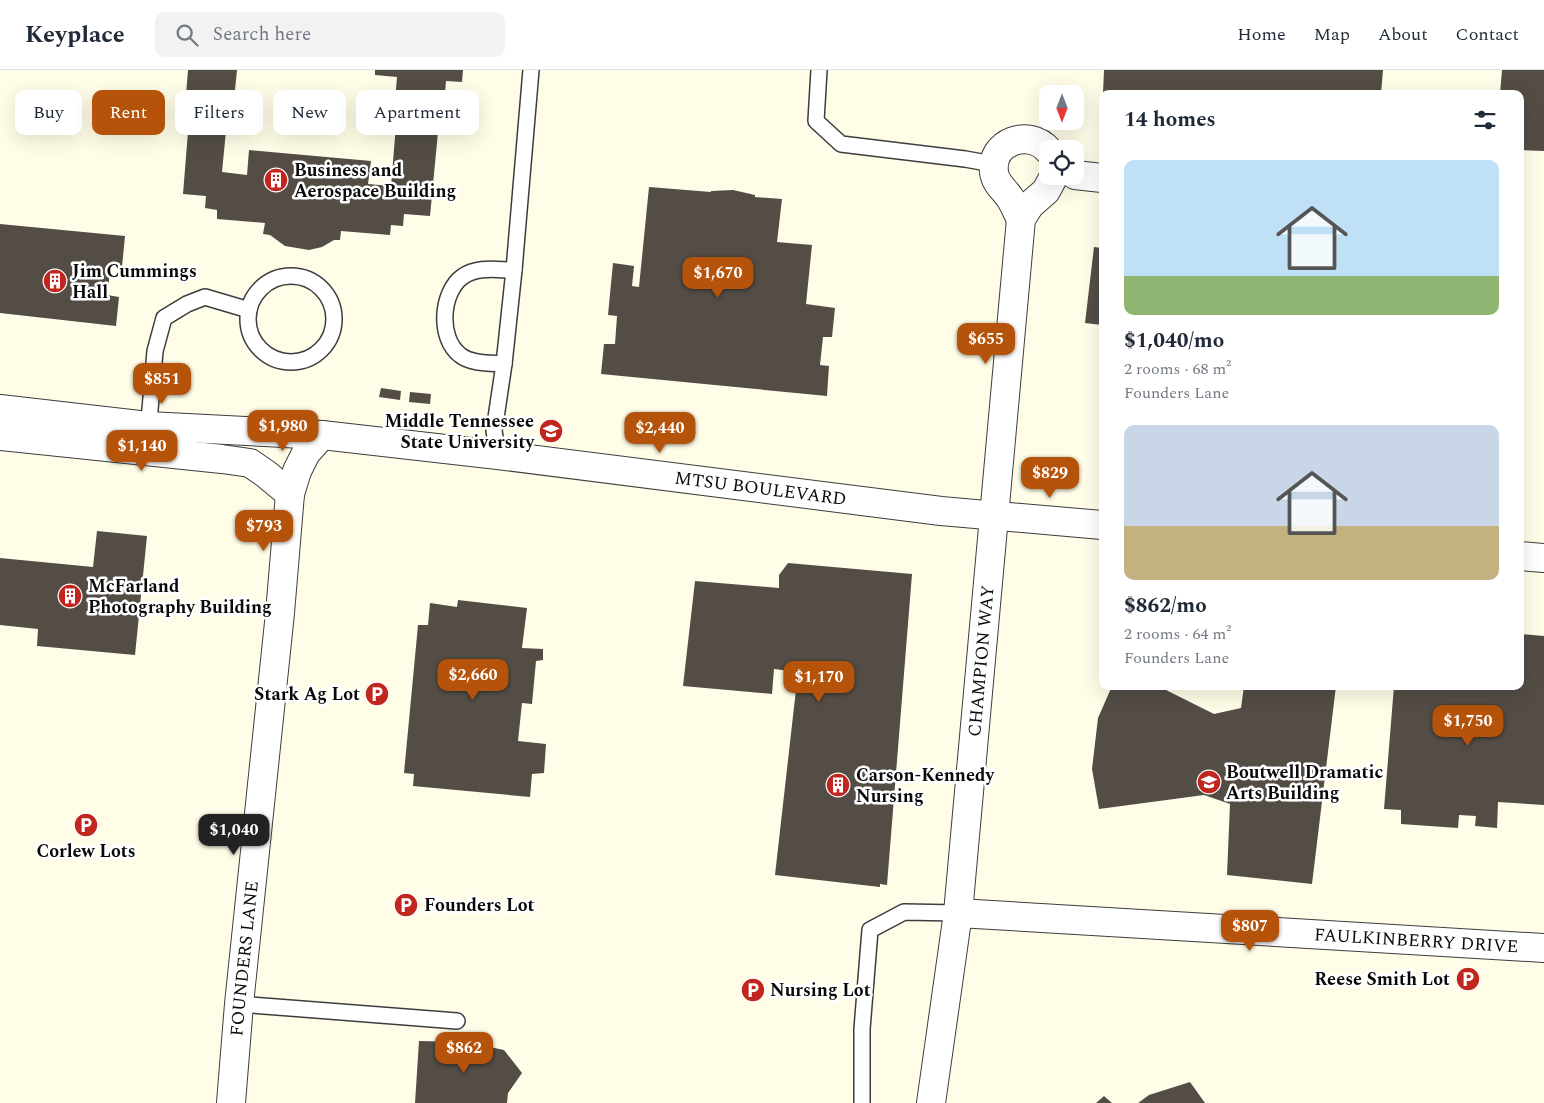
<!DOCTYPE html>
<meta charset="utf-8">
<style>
:root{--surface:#fff;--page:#f2f2f3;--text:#1f2937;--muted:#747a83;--line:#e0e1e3;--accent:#b45309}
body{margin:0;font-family:Spectral,serif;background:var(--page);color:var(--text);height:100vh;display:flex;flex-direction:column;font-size:19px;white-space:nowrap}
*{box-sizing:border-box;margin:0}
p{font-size:16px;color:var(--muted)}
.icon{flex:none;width:28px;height:28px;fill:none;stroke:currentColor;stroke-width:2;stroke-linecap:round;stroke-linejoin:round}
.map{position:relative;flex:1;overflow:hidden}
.drawer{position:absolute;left:1099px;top:20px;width:425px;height:600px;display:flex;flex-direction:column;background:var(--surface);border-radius:10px;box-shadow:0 5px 20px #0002}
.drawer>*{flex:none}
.guide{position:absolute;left:15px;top:20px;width:475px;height:45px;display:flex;gap:10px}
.needle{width:32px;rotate:180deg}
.fabs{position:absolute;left:1039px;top:15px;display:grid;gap:10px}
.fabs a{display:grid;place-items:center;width:45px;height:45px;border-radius:10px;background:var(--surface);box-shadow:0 5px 20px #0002;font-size:25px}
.price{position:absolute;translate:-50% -42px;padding:0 11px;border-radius:10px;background:var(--accent);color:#fff;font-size:16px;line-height:32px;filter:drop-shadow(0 1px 2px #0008)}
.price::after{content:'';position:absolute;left:50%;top:30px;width:15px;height:11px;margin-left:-8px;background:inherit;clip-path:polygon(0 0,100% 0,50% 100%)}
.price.on{background:#222;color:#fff}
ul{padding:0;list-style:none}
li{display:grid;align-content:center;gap:10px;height:265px;padding:0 25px}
li span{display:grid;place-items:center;height:155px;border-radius:10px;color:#555}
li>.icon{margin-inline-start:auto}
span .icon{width:90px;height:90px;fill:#fffc;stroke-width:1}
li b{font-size:21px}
h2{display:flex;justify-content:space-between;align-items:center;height:60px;padding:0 25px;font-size:21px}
.tag{padding:0 18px;border-radius:10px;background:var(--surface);box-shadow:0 5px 20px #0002;font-size:18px;line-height:45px}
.tag.on{background:var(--accent);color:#fff}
header{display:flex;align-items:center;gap:30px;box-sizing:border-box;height:70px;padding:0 25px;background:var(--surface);border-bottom:1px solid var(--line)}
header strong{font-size:24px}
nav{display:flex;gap:28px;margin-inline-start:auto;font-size:18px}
.search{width:350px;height:45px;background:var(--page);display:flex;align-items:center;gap:12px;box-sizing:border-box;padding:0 18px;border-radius:10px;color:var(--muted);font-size:19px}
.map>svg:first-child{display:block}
.building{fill:#534d46}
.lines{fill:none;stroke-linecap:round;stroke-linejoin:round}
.lane-casing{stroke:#3d3d3d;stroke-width:18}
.street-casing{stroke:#3d3d3d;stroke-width:30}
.lane{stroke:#fff;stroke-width:15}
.street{stroke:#fff;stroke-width:28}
.labels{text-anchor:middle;stroke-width:5;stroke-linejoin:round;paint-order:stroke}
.poi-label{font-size:18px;font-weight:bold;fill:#0a0a0a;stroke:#fff;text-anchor:start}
.street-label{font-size:18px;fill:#0a0a0a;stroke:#fff}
</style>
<header>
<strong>Keyplace</strong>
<div class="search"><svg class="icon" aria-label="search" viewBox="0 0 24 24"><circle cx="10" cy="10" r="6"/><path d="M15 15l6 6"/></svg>Search here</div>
<nav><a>Home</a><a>Map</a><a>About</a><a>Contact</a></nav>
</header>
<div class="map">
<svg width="1544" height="1033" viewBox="0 0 1544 1033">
<rect width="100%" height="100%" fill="#fffde7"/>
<g class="building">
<path d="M188,0H237L233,40H228L222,102L247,105L249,80L371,91L368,114L391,116L396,55L393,54L397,7L375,5V0H463L462,12L446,11L442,61L438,62L430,146L404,144L403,156L391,155L390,165L341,161L340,170H334L322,177L309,180L285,176L270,165L263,164L265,153L217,149V140L205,138L206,126L183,124L190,37H185Z"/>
<path d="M1104,0H1383L1381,24H1103Z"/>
<path d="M1502,0H1544V81L1520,80V24H1500Z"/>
<path d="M649,117L711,122V121L733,120L755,125V127L782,129L777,172L812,175L806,234L835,238L832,267H823L820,295L829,296L827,326L601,304L604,274H615L617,246L608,245L613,193L634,196L632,216L639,217Z"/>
<path d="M0,154L125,166L122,197L111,196L107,225L119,227L116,256L0,243Z"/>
<path d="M1094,177L1102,178V255L1085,253Z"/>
<path d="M381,318L401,321L400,330L379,327Z"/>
<path d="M410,322L431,324L430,334L409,332Z"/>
<path d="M97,461L147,466L135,585L37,576L38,559L0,555V488L93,497Z"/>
<path d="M788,493L912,504L887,815L880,814V817L775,805L798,602L774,599L772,624L683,616L695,511L779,518V505Z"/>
<path d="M458,530L527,538L522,578L543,579V590L536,591L532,634L522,633L518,671L546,674L544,703L532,704L530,727L413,716L414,704L404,703L418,555H428L430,533L457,537Z"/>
<path d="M1520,564L1544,566V735L1498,732L1497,758L1475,756L1476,746L1459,745L1458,758L1401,754V740L1384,739L1394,616H1520Z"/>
<path d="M1112,616H1158L1214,644L1241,638L1244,616H1336L1312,814L1227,805L1230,734L1204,725L1099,739L1092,699L1098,648Z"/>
<path d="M419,971L466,972L504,980L522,1003L508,1023L507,1033H415Z"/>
<path d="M1190,1012L1205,1033H1138L1149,1025Z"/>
<path d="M1104,1026L1112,1033H1096Z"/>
</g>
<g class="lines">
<g class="lane-casing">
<g id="lane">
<path d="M819,0L816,51L841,74L965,89L993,94"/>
<circle cx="291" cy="249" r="43"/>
<path d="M504,294L514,200L531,0"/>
<path d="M148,363L155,281L164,248L187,234L205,227L249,240"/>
<path d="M498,385L494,361L504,294C491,293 471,294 460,285C438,268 441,223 462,207C477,196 497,200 514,200"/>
<path d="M239,934L457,951"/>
<path d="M862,1033V959L870,860L904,842L958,843"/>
</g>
</g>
<g class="street-casing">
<g id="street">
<path d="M1075,105L1102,108"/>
<path d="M1021,149C1017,142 1014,134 1010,128C1004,119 995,113 994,102C990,72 1029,58 1048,80"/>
<path id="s1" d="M0,339L148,356L322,365L357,369L498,385L941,441L1102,455"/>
<path d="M0,366L222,389L250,393L266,404L290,424"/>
<path d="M1520,486L1544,488"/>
<path id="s2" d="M958,843L1544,878"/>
<path id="s3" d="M231,1033L239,934L280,543L290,424L297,401L306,383L322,365"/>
<path id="s4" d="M931,1033L958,843L1021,149L1030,135L1046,121L1054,106"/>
</g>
</g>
<use href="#lane" class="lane"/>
<use href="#street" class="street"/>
</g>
<defs>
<g id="building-disc" transform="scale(1.25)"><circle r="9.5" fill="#c0261d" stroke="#fff"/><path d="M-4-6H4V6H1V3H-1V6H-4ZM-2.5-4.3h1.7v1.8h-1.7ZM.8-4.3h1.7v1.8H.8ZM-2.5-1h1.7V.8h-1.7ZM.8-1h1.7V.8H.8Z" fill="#fff"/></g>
<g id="university-disc" transform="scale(1.25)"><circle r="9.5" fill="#c0261d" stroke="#fff"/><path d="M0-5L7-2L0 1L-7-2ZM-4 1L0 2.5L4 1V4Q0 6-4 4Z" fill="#fff"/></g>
<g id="parking-disc" transform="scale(1.25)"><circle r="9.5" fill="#c0261d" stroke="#fff"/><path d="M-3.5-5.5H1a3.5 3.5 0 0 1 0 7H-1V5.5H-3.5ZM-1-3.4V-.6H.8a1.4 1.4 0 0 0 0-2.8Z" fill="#fff"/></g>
</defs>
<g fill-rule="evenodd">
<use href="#building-disc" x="276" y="110"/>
<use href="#building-disc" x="55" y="211"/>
<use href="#university-disc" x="551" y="361"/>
<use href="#building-disc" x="70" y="526"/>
<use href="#parking-disc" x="377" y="624"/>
<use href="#university-disc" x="1209" y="712"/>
<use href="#building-disc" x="838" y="715"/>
<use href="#parking-disc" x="86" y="755"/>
<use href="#parking-disc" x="406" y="835"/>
<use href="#parking-disc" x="1468" y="909"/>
<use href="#parking-disc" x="753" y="920"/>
</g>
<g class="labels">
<g class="poi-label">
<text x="294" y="106">Business and<tspan x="294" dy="21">Aerospace Building</tspan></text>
<text x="72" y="207">Jim Cummings<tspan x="72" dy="21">Hall</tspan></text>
<text x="534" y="357" text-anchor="end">Middle Tennessee<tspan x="534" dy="21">State University</tspan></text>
<text x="88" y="522">McFarland<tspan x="88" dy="21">Photography Building</tspan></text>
<text x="360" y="630" text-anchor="end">Stark Ag Lot</text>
<text x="1226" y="708">Boutwell Dramatic<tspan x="1226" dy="21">Arts Building</tspan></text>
<text x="856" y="711">Carson-Kennedy<tspan x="856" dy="21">Nursing</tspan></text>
<text x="86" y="787" text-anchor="middle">Corlew Lots</text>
<text x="424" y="841">Founders Lot</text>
<text x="1450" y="915" text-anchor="end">Reese Smith Lot</text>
<text x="770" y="926">Nursing Lot</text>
</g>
<g class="street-label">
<text dy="6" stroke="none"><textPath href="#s1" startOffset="765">MTSU BOULEVARD</textPath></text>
<text dy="6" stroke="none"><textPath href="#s4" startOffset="445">CHAMPION WAY</textPath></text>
<text dy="6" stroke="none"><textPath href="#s2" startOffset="459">FAULKINBERRY DRIVE</textPath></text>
<text dy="6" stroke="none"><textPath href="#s3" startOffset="145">FOUNDERS LANE</textPath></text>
</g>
</g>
</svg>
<div class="fabs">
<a><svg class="needle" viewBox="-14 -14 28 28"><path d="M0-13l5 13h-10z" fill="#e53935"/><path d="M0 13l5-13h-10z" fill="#747a83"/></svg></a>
<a><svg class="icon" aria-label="locate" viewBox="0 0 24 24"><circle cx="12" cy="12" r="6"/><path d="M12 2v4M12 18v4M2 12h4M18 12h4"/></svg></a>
</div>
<b class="price" style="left:718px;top:229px">$1,670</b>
<b class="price" style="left:986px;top:295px">$655</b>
<b class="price" style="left:162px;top:335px">$851</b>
<b class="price" style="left:283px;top:382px">$1,980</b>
<b class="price" style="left:660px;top:384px">$2,440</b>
<b class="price" style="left:142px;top:402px">$1,140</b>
<b class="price" style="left:1050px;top:429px">$829</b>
<b class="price" style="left:264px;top:482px">$793</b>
<b class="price" style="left:473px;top:631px">$2,660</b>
<b class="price" style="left:819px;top:633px">$1,170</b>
<b class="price" style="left:1468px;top:677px">$1,750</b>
<b class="price on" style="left:234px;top:786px">$1,040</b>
<b class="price" style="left:1250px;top:882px">$807</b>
<b class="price" style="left:464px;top:1004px">$862</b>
<div class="guide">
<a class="tag">Buy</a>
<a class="tag on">Rent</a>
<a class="tag">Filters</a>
<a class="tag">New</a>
<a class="tag">Apartment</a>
</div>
<section class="drawer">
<h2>14 homes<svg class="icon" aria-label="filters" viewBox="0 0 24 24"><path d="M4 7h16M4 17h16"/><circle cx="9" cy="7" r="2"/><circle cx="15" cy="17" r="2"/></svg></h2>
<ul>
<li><span style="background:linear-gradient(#bfe0f5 75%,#8fb573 0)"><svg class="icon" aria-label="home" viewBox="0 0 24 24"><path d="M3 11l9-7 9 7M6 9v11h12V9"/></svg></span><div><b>$1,040/mo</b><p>2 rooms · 68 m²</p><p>Founders Lane</p></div></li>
<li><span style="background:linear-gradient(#c9d6e8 65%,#c2b280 0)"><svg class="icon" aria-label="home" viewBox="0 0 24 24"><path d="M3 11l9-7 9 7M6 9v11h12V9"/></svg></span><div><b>$862/mo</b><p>2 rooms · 64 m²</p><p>Founders Lane</p></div></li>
</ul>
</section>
</div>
